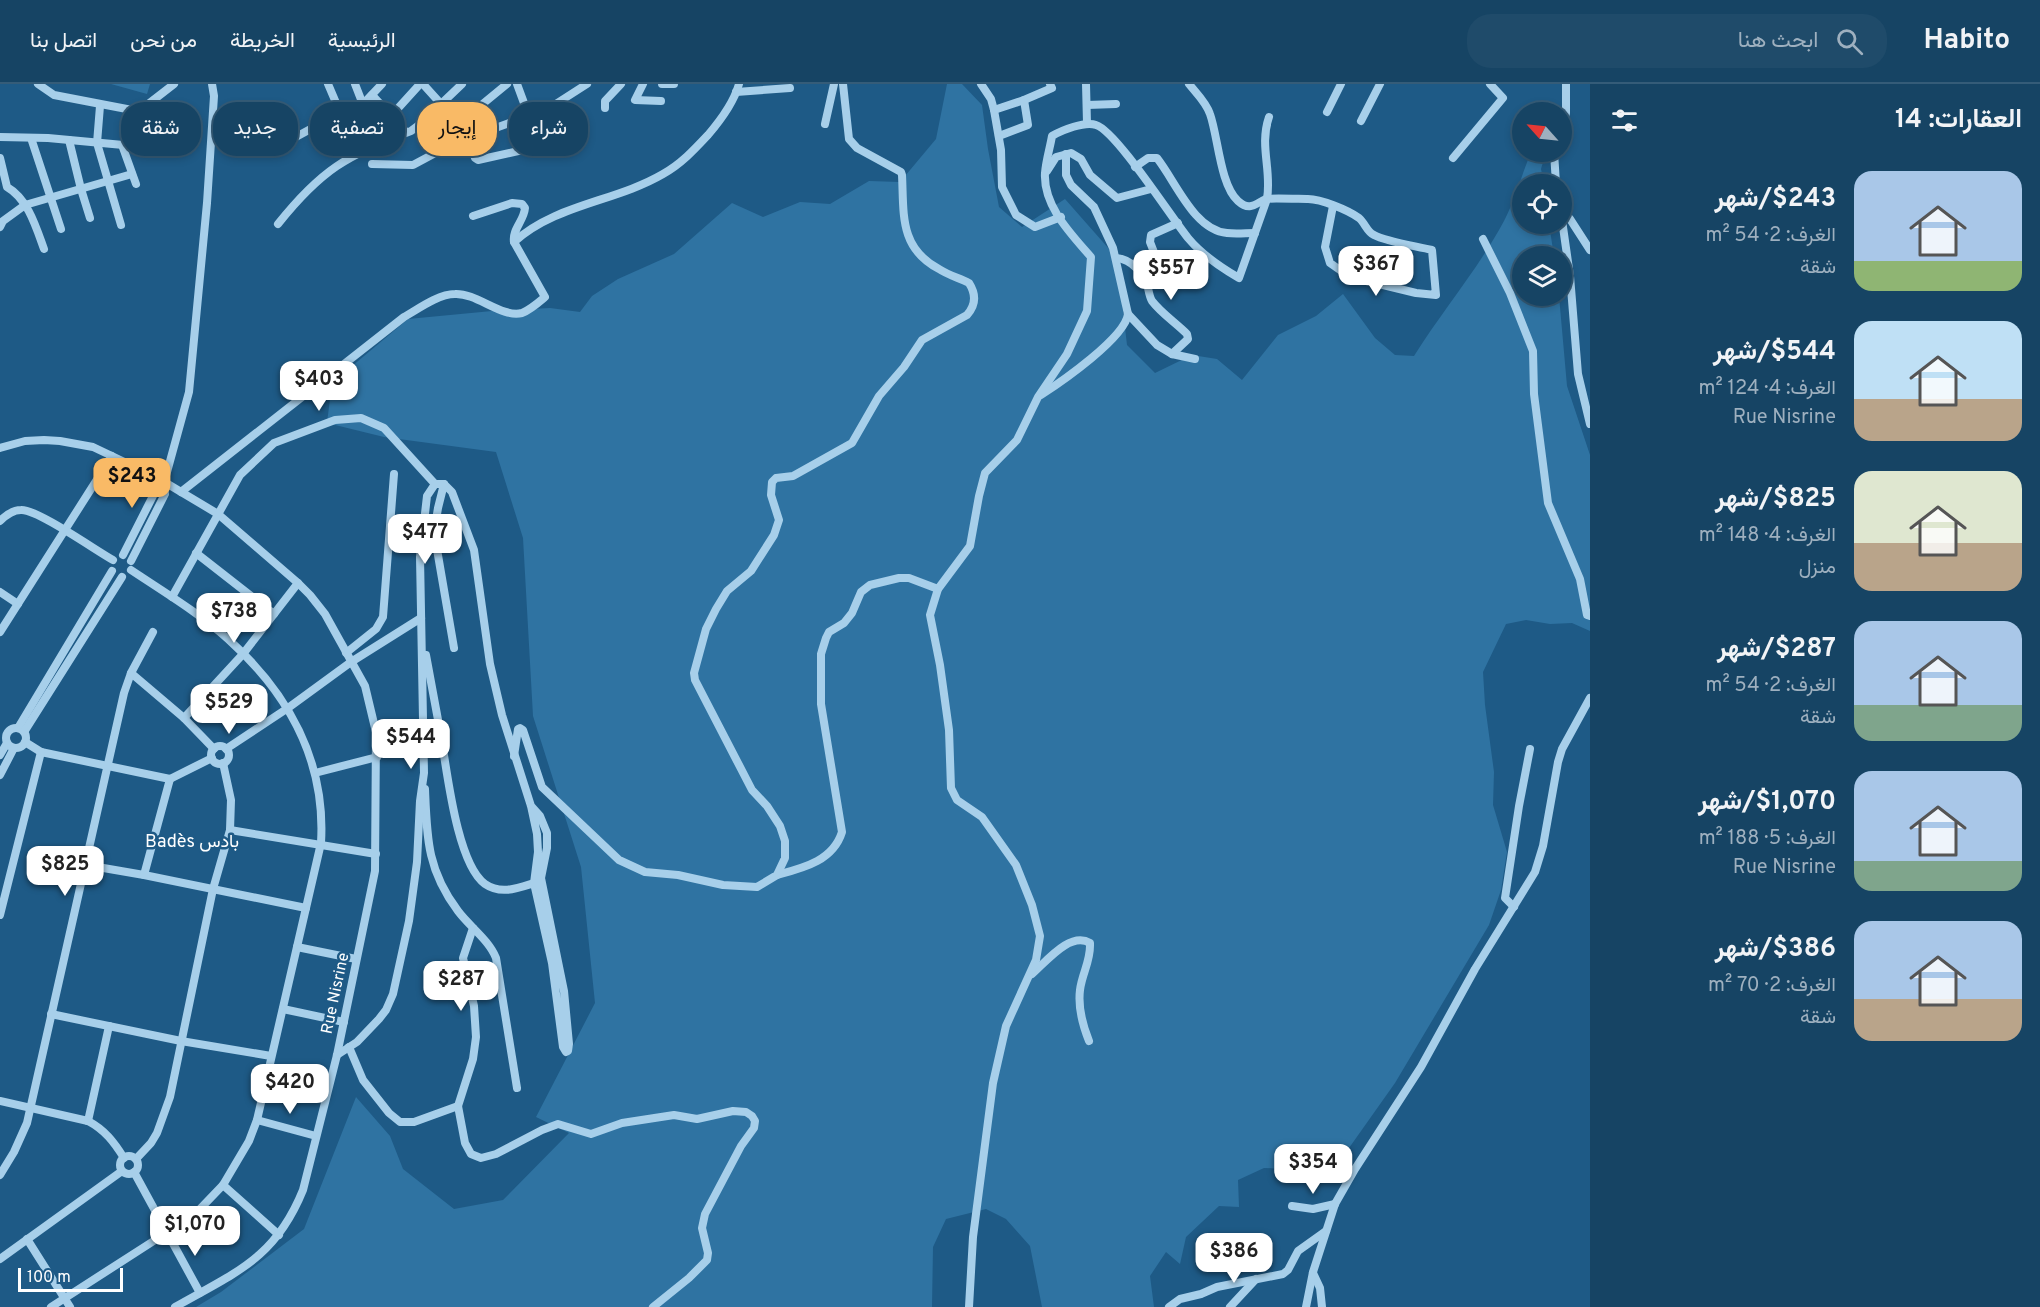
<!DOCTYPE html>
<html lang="ar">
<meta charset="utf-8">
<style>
:root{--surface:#164464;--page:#1f4b6a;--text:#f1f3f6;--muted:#9eb0bf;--line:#355c78;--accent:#f9ba66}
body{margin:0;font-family:Overpass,Vazirmatn,sans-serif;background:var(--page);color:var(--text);direction:rtl;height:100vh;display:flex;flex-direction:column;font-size:22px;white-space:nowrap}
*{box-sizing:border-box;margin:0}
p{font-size:20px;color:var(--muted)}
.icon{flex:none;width:33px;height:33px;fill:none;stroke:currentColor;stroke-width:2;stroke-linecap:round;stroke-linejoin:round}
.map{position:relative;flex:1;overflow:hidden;direction:ltr}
.sheet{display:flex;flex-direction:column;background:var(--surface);width:450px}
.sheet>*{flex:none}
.top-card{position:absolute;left:18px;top:18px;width:570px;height:54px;direction:rtl;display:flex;gap:12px}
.needle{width:39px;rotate:297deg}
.controls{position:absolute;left:1512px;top:18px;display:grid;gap:12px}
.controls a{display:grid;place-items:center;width:60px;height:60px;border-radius:50%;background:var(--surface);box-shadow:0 3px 9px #0003,0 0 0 2px var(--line);font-size:30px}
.scale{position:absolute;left:18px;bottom:15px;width:105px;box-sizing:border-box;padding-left:6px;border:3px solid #fff;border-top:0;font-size:16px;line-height:21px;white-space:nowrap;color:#fff;-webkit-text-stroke:4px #1e5a86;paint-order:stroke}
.price{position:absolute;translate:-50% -51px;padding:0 14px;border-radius:12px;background:#fff;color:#222;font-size:20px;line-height:39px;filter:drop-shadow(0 2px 3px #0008)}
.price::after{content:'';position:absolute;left:50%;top:36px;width:18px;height:14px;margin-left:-9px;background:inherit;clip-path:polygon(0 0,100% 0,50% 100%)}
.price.on{background:var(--accent);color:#111}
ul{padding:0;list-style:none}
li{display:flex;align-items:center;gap:18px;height:150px;padding:0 18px}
li span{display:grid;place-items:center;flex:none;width:168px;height:120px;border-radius:18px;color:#555}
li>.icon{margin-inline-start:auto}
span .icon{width:72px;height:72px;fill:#fffc;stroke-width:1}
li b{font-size:26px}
h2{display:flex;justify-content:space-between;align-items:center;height:72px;padding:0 18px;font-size:26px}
.chip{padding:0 21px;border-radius:24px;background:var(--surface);box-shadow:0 3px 9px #0003,0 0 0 2px var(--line);font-size:21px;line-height:54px}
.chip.on{background:var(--accent);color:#111}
header{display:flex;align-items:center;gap:36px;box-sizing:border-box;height:84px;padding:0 30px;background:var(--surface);border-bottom:2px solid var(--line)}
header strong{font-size:28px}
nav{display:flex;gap:33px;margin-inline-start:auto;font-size:21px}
.search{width:420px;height:54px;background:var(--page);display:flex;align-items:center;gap:15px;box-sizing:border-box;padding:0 21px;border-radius:24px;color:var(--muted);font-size:22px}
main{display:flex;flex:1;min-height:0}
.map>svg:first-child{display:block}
.green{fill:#2f73a2}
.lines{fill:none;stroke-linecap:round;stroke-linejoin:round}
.minor{stroke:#a7cfea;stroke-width:8}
.labels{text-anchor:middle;stroke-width:5;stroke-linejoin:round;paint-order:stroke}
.street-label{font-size:16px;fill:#fff;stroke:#1e5a86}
.neighbourhood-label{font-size:18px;fill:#fff;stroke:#1e5a86}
</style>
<header>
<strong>Habito</strong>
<div class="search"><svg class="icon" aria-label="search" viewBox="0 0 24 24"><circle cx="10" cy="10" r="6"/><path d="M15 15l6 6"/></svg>ابحث هنا</div>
<nav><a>الرئيسية</a><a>الخريطة</a><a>من نحن</a><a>اتصل بنا</a></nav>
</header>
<main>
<section class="sheet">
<h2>العقارات: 14<svg class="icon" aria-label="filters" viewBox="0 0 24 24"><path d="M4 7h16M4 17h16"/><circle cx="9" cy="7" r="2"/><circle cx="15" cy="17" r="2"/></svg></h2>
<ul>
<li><span style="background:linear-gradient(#a9c7e8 75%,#8fb573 0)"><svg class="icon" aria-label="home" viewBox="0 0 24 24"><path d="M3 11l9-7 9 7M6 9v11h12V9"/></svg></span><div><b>$243/شهر</b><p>الغرف: 2 · 54 m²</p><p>شقة</p></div></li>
<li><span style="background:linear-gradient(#bfe0f5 65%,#b9a48a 0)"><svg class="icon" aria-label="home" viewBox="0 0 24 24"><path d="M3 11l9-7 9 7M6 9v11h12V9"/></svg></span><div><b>$544/شهر</b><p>الغرف: 4 · 124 m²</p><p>Rue Nisrine</p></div></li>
<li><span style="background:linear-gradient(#dfe7d0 60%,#b9a48a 0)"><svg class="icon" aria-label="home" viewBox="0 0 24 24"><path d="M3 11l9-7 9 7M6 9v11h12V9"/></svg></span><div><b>$825/شهر</b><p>الغرف: 4 · 148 m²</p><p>منزل</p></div></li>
<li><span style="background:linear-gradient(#a9c7e8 70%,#7fa58c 0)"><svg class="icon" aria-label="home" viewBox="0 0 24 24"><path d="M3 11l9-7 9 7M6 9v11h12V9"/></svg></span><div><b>$287/شهر</b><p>الغرف: 2 · 54 m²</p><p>شقة</p></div></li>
<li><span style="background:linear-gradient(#a9c7e8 75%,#7fa58c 0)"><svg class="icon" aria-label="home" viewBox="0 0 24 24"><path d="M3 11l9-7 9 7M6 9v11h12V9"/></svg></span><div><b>$1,070/شهر</b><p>الغرف: 5 · 188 m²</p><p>Rue Nisrine</p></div></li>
<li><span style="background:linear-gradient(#a9c7e8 65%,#b9a48a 0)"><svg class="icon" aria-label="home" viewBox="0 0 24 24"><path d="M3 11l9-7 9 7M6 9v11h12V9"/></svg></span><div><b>$386/شهر</b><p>الغرف: 2 · 70 m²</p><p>شقة</p></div></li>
</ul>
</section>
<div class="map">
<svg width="1590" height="1223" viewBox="0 0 1590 1223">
<rect width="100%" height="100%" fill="#1e5a86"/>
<g class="green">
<path d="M111,0H150L147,10Z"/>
<path d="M947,0H962L982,21L988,65L999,123L1022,143L1065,115L1117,174L1127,261L1155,289L1192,271L1217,275L1242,296L1278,251L1316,232L1343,210L1375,254L1395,271L1414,272C1443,226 1478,185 1504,137C1515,116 1522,90 1531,68H1546L1541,85L1544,100H1522V140H1549L1554,172H1522V212H1559L1567,302L1590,371V547L1572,539L1550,540L1526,536L1506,540L1483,588L1485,621L1494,688L1493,721L1507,768L1501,806L1489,841L1395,999L1349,1064L1287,1085L1264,1084L1238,1096L1239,1123L1219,1122L1186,1153L1180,1180L1166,1168L1150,1192L1154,1223H1042L1030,1162L1006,1135L986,1125L946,1135L933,1163L932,1223H196L221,1208L304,1145L356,1013L390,1052L403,1085L454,1125L503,1116L569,1049L536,1033L595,919L581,783L533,632L523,454L496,368L384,353L327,339L332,299L408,235L492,227L550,224L580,228L592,212L618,195L674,170L732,119L763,133L800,118L830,120L869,97L900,98L936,55Z"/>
</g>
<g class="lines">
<g class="minor">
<path d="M38,0L54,11L132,26L147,21L174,0"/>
<path d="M328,0L357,68"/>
<path d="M355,0L378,59"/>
<path d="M423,0L441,20"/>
<path d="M517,0L524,19"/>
<path d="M643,0L635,16L661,17"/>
<path d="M662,0H674"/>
<path d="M981,0L991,15L994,26L1001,66L1002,103L1016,131L1035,143L1061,133"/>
<path d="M1086,0L1087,39"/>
<path d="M1189,0C1197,10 1206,18 1210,30C1218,52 1220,101 1238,117C1250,128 1256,119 1266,115C1270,114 1301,115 1308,115C1321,115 1348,126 1359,134C1365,139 1367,148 1374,151C1387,158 1416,162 1432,166L1436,211L1416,209L1350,193L1330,179L1325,163L1333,122"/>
<path d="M736,8L790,4"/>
<path d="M372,11L406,48"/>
<path d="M1087,21L1116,20"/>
<path d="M100,22L97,59L121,141"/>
<path d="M605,24V17L621,0"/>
<path d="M994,26L1024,16L1052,4L1050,0"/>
<path d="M1327,28L1341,0"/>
<path d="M391,32L420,0"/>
<path d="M1361,37L1380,0"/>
<path d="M825,40L834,0"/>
<path d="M419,41L462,0"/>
<path d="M1562,45L1566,29V0"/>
<path d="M451,46L507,0"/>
<path d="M999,52L1028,41L1024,16"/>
<path d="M0,53L48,54L134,62L132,26"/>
<path d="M470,53L475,74L478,76L554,59L561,55"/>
<path d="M31,54L61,145"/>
<path d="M294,54L340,29L363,20L382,0"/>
<path d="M69,56L81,105L90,134"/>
<path d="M122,61L136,100"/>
<path d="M1554,68L1556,100"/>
<path d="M0,74L7,103C28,115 36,143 44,165"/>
<path d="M1453,74L1503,14L1490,0"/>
<path d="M372,80L413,81L454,59L548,25L587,0"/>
<path d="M1135,83L1148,74H1157C1176,98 1194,146 1227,149C1236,150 1246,149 1255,149"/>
<path d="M1047,87L1056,73L1071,69L1081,75L1090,91L1117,114L1151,105"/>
<path d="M1562,126L1570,135L1590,166"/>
<path d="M473,132L512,119L522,120L525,124C524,137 512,145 514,158"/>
<path d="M1562,136L1570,192L1578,290L1590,340"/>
<path d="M278,140C321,86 347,71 411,47L419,41L448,36"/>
<path d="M0,143L3,137L25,121L132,90"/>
<path d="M1483,155L1510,209L1533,267L1534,310L1548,419L1580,495L1587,531L1590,532"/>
<path d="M1116,174C1132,175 1144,190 1148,204C1149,209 1150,214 1152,217C1161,229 1176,239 1187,250L1188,255L1172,270"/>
<path d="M1157,176L1150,158L1151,151L1178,139"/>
<path d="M1128,230L1157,261L1172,270L1195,275"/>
<path d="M1041,311C1061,298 1125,254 1128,230L1113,164L1094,123L1071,101L1066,91V70"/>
<path d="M0,364L25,357L44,356L60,357L93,363L156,393L218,430L298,499L310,511L325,530L365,602L376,648L375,787L337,971L303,1106C275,1175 236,1188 175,1223"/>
<path d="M444,400L438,424L434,448L454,564"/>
<path d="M181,408L404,233C418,225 438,210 455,210C477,209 501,234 522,229C530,226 538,219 545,213L514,158C556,120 615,118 663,90C681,80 694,66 708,51C720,37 734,18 739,0"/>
<path d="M0,437C5,432 13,426 21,426C37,425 95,466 113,476"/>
<path d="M196,469L274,530"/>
<path d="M123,471L156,406L164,399"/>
<path d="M131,477L165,410L164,399L189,308L207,119L214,12L212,0"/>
<path d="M0,508L18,520"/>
<path d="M172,513L240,391L274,359L335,336L361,334L384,344L435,400H444L452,408L474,466L490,580L502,631L531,722L537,750L538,768L534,799L552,879L563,963L566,968L568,967L569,960L564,907L541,794L547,764V749L540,732L531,722"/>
<path d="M0,548L112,372"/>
<path d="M346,569L376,545L383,533L394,390"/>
<path d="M426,571C431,598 436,625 441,652C447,687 457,780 485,800C501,811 518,804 534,799"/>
<path d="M131,589L184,634L214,665"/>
<path d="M184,634L243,570L298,499"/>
<circle cx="16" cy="654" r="10"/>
<path d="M18,644L112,487"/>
<path d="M24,648L122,493"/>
<path d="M25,658L41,668L170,695L212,674"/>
<path d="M376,661L423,660"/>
<circle cx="220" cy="671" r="9"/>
<path d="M226,665L288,624L351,578L421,534"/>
<path d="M0,671L7,659"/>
<path d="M514,672L518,645L520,644L523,646L542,703L619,776L645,788L678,791L723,801L757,803L777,791L785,774V757L780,742L767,722L752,706L695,596L694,589L706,545L716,525L727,507L751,487L774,451L779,436L771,411L772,398L776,394L793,392L852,359L879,312L904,283L922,256L967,231C976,221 976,210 969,199C959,194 948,191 939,185C899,164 904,130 902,91L901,88L857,64L849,55L843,0"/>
<path d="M315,689L377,673"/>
<path d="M0,691L14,664"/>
<path d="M425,705C427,754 427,786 458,827C470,843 489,856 496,874L517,1004"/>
<path d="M230,746L376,770"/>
<path d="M86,781L144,791L306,824"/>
<path d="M144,791L170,695"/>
<path d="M777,791C803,784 833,777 842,748L821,620V570L826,554L829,548L844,539L852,529L861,508L870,501L899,494H909L938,505"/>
<path d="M1514,823L1505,814L1519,722L1530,665"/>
<path d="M0,831L41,668"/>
<path d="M473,844L463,874L474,922L476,953L473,975L458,1022L465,1059L471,1070L481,1074L496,1070L542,1046L558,1040L591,1050L622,1039L674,1031L697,1035L733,1027L746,1028L752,1032L755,1037L754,1044L741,1062L705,1130L702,1144L708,1169L707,1176L689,1194L653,1223"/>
<path d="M297,863L356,875"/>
<path d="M1032,890C1046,878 1070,847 1090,859C1091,877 1082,889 1080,906C1078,922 1083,942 1089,957"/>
<path d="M283,925L344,938"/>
<path d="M51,930L181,957L271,972"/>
<path d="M349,963L363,996L389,1029L400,1038H414L458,1022"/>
<path d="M337,971L357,958L379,935L386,926L393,910L409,837L417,778L420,717L424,689L420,473L427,412L435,400"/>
<path d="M0,1017L88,1037C105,1046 114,1058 124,1074"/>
<path d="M257,1036L316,1052"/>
<path d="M88,1037L109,942"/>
<circle cx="129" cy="1081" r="9"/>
<path d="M136,1075L151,1059L157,1049L170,1013L213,805L230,746L231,716L223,679"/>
<path d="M134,1088L200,1209"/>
<path d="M0,1091L14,1068L27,1039L124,609L131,589L153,548"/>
<path d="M223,1101L279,1151"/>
<path d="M1292,1122L1313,1125L1335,1120"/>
<path d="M27,1155L70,1223"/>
<path d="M0,1175L122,1087"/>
<path d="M1313,1189L1320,1204L1322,1223"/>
<path d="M51,1223L166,1149L199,1126L223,1101L249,1057L257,1036L321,759C326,677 288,609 228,555C199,529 164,508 131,486"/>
<path d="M969,1223L973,1153L993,999L1006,942L1036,876L1040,852L1032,821L1016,781L982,733L957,716L951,704L949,646L940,581L930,531L938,505L970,462L979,412L985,389L1017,356L1038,313L1067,270L1087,227L1091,173C1071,150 1043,122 1045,89C1046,76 1050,64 1052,52C1062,46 1085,37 1096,41C1116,47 1171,133 1188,154C1202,171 1220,183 1239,194L1267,115C1272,86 1259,62 1269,33"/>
<path d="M1169,1223L1180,1215L1201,1210L1217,1203L1283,1190L1288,1186L1298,1167L1326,1147"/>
<path d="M1230,1223L1256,1195"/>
<path d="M1306,1223L1313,1188L1335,1120L1355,1085L1421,983L1475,885L1535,788L1543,762L1558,678L1562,665L1590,614"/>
</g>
</g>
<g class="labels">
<g class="street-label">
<text transform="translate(334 909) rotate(-78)" y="6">Rue Nisrine</text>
</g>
<g class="neighbourhood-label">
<text x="192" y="763">Badès بادس</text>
</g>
</g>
</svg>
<div class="controls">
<a><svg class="needle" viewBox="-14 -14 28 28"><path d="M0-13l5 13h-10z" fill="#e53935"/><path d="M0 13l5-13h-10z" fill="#9eb0bf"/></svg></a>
<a><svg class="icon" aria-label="locate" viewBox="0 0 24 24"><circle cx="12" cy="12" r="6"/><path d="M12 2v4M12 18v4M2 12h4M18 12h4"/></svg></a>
<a><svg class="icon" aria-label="layers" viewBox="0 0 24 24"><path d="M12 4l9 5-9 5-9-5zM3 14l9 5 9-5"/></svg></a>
</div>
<div class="scale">100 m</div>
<b class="price" style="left:1376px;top:213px">$367</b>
<b class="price" style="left:1171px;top:217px">$557</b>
<b class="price" style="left:319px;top:328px">$403</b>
<b class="price on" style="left:132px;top:425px">$243</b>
<b class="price" style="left:425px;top:481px">$477</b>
<b class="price" style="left:234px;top:560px">$738</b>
<b class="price" style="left:229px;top:651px">$529</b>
<b class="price" style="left:411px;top:686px">$544</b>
<b class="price" style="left:65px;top:813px">$825</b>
<b class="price" style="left:461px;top:928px">$287</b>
<b class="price" style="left:290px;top:1031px">$420</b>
<b class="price" style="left:1313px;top:1111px">$354</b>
<b class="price" style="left:195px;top:1173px">$1,070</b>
<b class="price" style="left:1234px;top:1200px">$386</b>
<div class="top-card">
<a class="chip">شراء</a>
<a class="chip on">إيجار</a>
<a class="chip">تصفية</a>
<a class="chip">جديد</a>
<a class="chip">شقة</a>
</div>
</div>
</main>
